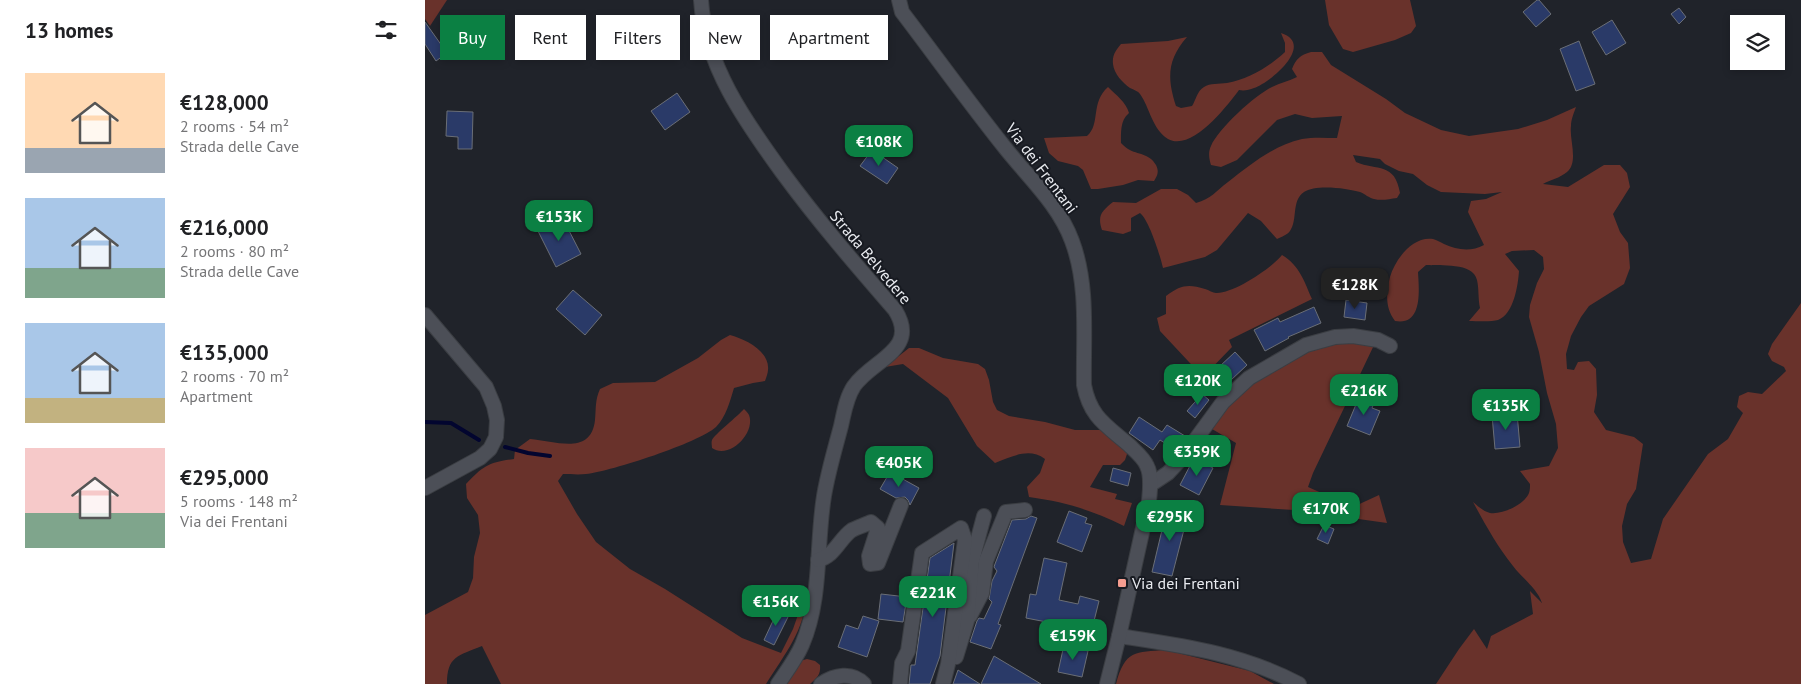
<!DOCTYPE html>
<meta charset="utf-8">
<style>
:root{--surface:#fff;--page:#f6f6f6;--text:#202124;--muted:#757577;--accent:#0b8043}
body{margin:0;font-family:"PT Sans",sans-serif;background:var(--page);color:var(--text);height:100vh;display:flex;flex-direction:column;font-size:19px;white-space:nowrap}
*{box-sizing:border-box;margin:0}
p{font-size:16px;color:var(--muted)}
.icon{flex:none;width:28px;height:28px;fill:none;stroke:currentColor;stroke-width:2;stroke-linecap:round;stroke-linejoin:round}
.map{position:relative;flex:1;overflow:hidden}
.panel{display:flex;flex-direction:column;background:var(--surface);width:425px}
.panel>*{flex:none}
.top-card{position:absolute;left:15px;top:15px;width:475px;height:45px;display:flex;gap:10px}
.fabs{position:absolute;left:1305px;top:15px;display:grid;gap:10px}
.fabs a{display:grid;place-items:center;width:55px;height:55px;border-radius:0px;background:var(--surface);box-shadow:0 2px 8px #0003;font-size:25px}
.price{position:absolute;translate:-50% -42px;padding:0 11px;border-radius:10px;background:var(--accent);color:#fff;font-size:16px;line-height:32px;filter:drop-shadow(0 1px 2px #0008)}
.price::after{content:'';position:absolute;left:50%;top:30px;width:15px;height:11px;margin-left:-8px;background:inherit;clip-path:polygon(0 0,100% 0,50% 100%)}
.price.selected{background:#222;color:#fff}
ul{padding:0;list-style:none}
li{display:flex;align-items:center;gap:15px;height:125px;padding:0 25px}
li span{display:grid;place-items:center;flex:none;width:140px;height:100px;border-radius:0px;color:#555}
li>.icon{margin-inline-start:auto}
span .icon{width:60px;height:60px;fill:#fffc;stroke-width:1}
li b{font-size:21px}
h2{display:flex;justify-content:space-between;align-items:center;height:60px;padding:0 25px;font-size:21px}
.tag{padding:0 18px;border-radius:0px;background:var(--surface);box-shadow:0 2px 8px #0003;font-size:18px;line-height:45px}
.tag.selected{background:var(--accent);color:#fff}
main{display:flex;flex:1;min-height:0}
.map>svg:first-child{display:block}
.green{fill:#69322b}
.lines{fill:none;stroke-linecap:round;stroke-linejoin:round}
.stream{stroke:#02052f;stroke-width:4}
.building{fill:#2a3a68;stroke:#6a6e76}
.minor-casing{stroke:#3b3e43;stroke-width:16}
.secondary-casing{stroke:#3b3e43;stroke-width:16}
.minor{stroke:#4c4f57;stroke-width:14}
.secondary{stroke:#4c4f57;stroke-width:14}
.poi-dot{fill:#f59d90;stroke:#171a21;stroke-width:2}
.labels{text-anchor:middle;stroke-width:4;stroke-linejoin:round;paint-order:stroke}
.street-label{font-size:16px;fill:#e8eaef;stroke:#171a21}
.poi-label{font-size:16px;fill:#e8eaef;stroke:#171a21;text-anchor:start}
</style>
<main>
<section class="panel">
<h2>13 homes<svg class="icon" aria-label="filters" viewBox="0 0 24 24"><path d="M4 7h16M4 17h16"/><circle cx="9" cy="7" r="2"/><circle cx="15" cy="17" r="2"/></svg></h2>
<ul>
<li><span style="background:linear-gradient(#ffd9b3 75%,#9aa5b1 0)"><svg class="icon" aria-label="home" viewBox="0 0 24 24"><path d="M3 11l9-7 9 7M6 9v11h12V9"/></svg></span><div><b>€128,000</b><p>2 rooms · 54 m²</p><p>Strada delle Cave</p></div></li>
<li><span style="background:linear-gradient(#a9c7e8 70%,#7fa58c 0)"><svg class="icon" aria-label="home" viewBox="0 0 24 24"><path d="M3 11l9-7 9 7M6 9v11h12V9"/></svg></span><div><b>€216,000</b><p>2 rooms · 80 m²</p><p>Strada delle Cave</p></div></li>
<li><span style="background:linear-gradient(#a9c7e8 75%,#c2b280 0)"><svg class="icon" aria-label="home" viewBox="0 0 24 24"><path d="M3 11l9-7 9 7M6 9v11h12V9"/></svg></span><div><b>€135,000</b><p>2 rooms · 70 m²</p><p>Apartment</p></div></li>
<li><span style="background:linear-gradient(#f6c9c9 65%,#7fa58c 0)"><svg class="icon" aria-label="home" viewBox="0 0 24 24"><path d="M3 11l9-7 9 7M6 9v11h12V9"/></svg></span><div><b>€295,000</b><p>5 rooms · 148 m²</p><p>Via dei Frentani</p></div></li>
</ul>
</section>
<div class="map">
<svg width="1376" height="684" viewBox="0 0 1376 684">
<rect width="100%" height="100%" fill="#20232a"/>
<g class="green">
<path d="M0,0H22L5,26L0,19Z"/>
<path d="M900,0H985L991,26L986,33L970,40L928,52L918,49L904,25Z"/>
<path d="M856,33C891,44 845,83 829,88C824,90 819,91 814,90C802,106 767,152 743,139C727,129 725,108 715,94C713,91 709,90 705,88C698,83 689,74 688,64C687,55 691,50 696,44L743,41L762,37C742,60 742,78 751,106L756,108L767,106C771,100 772,91 779,87C785,83 794,84 802,83C823,79 844,67 860,52V43Z"/>
<path d="M886,52H897L906,65L961,99L980,113L1016,130L1044,136L1093,129L1122,120L1151,107C1149,113 1146,119 1146,126C1144,139 1154,162 1142,172C1135,178 1125,180 1118,184L1143,187L1179,165H1195L1202,173L1205,187L1188,214L1195,232L1203,243L1205,268L1199,284L1164,306L1156,317L1146,336L1141,354L1142,369L1149,370L1153,362L1164,361L1171,369L1172,395L1169,412L1181,430L1209,437L1218,444L1211,489L1202,504L1197,526L1198,542L1206,563L1226,559L1238,519L1283,454L1303,439L1318,413L1312,407L1314,396L1323,392L1337,394L1361,371L1359,367L1347,361L1343,354L1347,344L1376,303V684H1011L1034,649L1049,629L1062,649L1066,636L1108,614L1105,591L1117,603C1112,588 1097,578 1088,566C1072,546 1060,524 1048,502C1054,507 1058,511 1065,513C1077,515 1100,504 1104,493C1105,490 1105,487 1105,484L1095,471L1124,466L1133,448L1131,424L1122,393L1114,352L1104,317L1105,305L1112,283L1119,269L1118,257L1109,250L1087,251L1080,254L1094,271C1093,285 1089,314 1073,320C1067,322 1051,321 1044,321L1055,308C1053,299 1054,288 1052,280C1048,262 1015,266 1001,265L993,272C994,290 998,326 970,321C960,308 961,293 965,277C970,260 987,236 1008,239C1012,240 1015,242 1019,244C1032,250 1046,252 1059,245L1043,212L1046,201L1061,199L1077,192L1060,194L1016,192L1002,185L988,174L974,171L960,164L955,159L928,155L931,162C952,171 970,162 975,193L972,198C964,199 957,201 949,199C944,198 940,194 935,192C922,188 890,184 879,192C866,201 873,220 865,231C862,235 856,237 852,239L836,221L823,213L792,250L780,257L738,268C735,255 724,220 715,213L706,218V231L698,234L677,230C672,215 677,211 688,202L711,203L736,189H752L763,195L771,203C786,199 791,191 803,182C825,165 849,145 877,139C888,137 901,138 912,138L917,116L887,118L870,114L852,120L812,160L796,167L786,165C784,159 783,152 786,146C793,129 830,95 847,87C855,83 864,81 872,77L867,69C871,59 875,55 886,52Z"/>
<path d="M683,87C691,95 701,102 704,113C695,120 696,133 696,143C698,145 700,147 703,149C713,155 724,153 731,165C734,171 733,175 729,181L713,180L698,185L673,189H666L658,170L653,166L633,161L624,153L619,138L662,136C676,124 665,103 683,87Z"/>
<path d="M857,255C875,266 879,281 887,299L804,340L807,347L778,377L735,331L732,318L741,314V296C756,285 763,284 780,289C784,290 788,293 791,293C808,294 847,268 857,255Z"/>
<path d="M305,335C320,339 345,351 343,370C343,373 341,378 340,381L328,383L309,388C305,401 301,417 291,427C273,443 187,471 161,474C153,475 145,474 138,474L133,481L152,514L171,542L205,569L240,589L317,638L356,653L368,629L381,592C382,628 359,655 341,684H76L57,646C33,656 22,656 22,684H0V615L43,592L48,578L49,557L55,533L53,515L42,498L41,484C58,466 64,462 89,459L90,450L105,439C131,441 166,456 170,420C171,408 170,400 175,389L188,383L230,382L273,358L296,340Z"/>
<path d="M935,340L950,343L888,473L883,487L928,507L954,495L962,523L869,510L795,505L811,443L787,429L804,406L826,384L879,353L894,347Z"/>
<path d="M484,348H494L518,358L553,364L560,369L564,380L568,402L572,410L584,416L620,422L650,430H678L703,451L700,460L695,465H678L665,487L692,494L690,499L707,503L699,526C666,510 641,502 604,497L602,487L615,473L620,459C604,447 586,457 570,463L552,446L523,398L478,364L460,367Z"/>
<path d="M319,409C321,411 323,413 324,415C331,433 304,460 287,448C287,446 286,442 287,440C289,435 314,415 319,409Z"/>
<path d="M741,650L825,671L849,684H691C700,650 710,652 741,650Z"/>
<path d="M382,659L390,661L395,665C396,674 392,678 385,684H357L375,661Z"/>
</g>
<g class="lines">
<g class="stream">
<path d="M0,422L26,423L54,440"/>
<path d="M80,447L103,453L125,456"/>
</g>
</g>
<g class="building">
<path d="M1112,0H1114L1126,14L1111,27L1098,12Z"/>
<path d="M1254,8L1261,17L1254,24L1246,14Z"/>
<path d="M1187,20L1201,43L1181,55L1167,32Z"/>
<path d="M0,22L22,53L11,61L0,44Z"/>
<path d="M1154,41L1170,84L1151,91L1135,49Z"/>
<path d="M252,93L265,112L240,130L226,111Z"/>
<path d="M22,111L48,112L47,149H33V137L21,136Z"/>
<path d="M447,150L473,168L462,184L435,166Z"/>
<path d="M137,217L156,254L131,267L112,229Z"/>
<path d="M148,290L177,315L160,335L131,309Z"/>
<path d="M921,300L942,303L940,320L919,317Z"/>
<path d="M889,307L896,323L863,337L864,338L840,351L829,330L853,318L855,322Z"/>
<path d="M810,352L822,365L806,380L794,367Z"/>
<path d="M777,394L784,400L770,418L762,411Z"/>
<path d="M937,396L950,401L947,408L955,411L945,435L922,426L932,402L934,403Z"/>
<path d="M1092,413L1095,447L1070,449L1067,415Z"/>
<path d="M714,417L737,432L742,425L760,436L751,450L735,440L728,450L704,433Z"/>
<path d="M769,458L788,468L774,495L755,485Z"/>
<path d="M688,468L706,473L703,486L685,481Z"/>
<path d="M465,472L494,488L485,505L483,500L480,497L471,498L455,489Z"/>
<path d="M742,509L763,514L747,576L727,572Z"/>
<path d="M644,511L662,518L660,523L667,525L657,552L632,542Z"/>
<path d="M606,516L612,518L573,624L576,625L566,649L545,642L552,621L554,618L559,619L567,602L564,599L567,581L572,571L569,567L570,564L587,520L601,519Z"/>
<path d="M899,525L909,529L903,544L892,539Z"/>
<path d="M529,543L515,656L505,684H484L486,665H490L505,558Z"/>
<path d="M619,558L642,563L634,600L653,604L655,596L674,601L667,629L633,621L632,624L601,618L605,594L611,595Z"/>
<path d="M456,594L482,597L478,622L453,619Z"/>
<path d="M353,610L364,615L349,645L339,640Z"/>
<path d="M438,616L454,621L442,657L413,647L421,625L433,629Z"/>
<path d="M639,645L663,651L657,677L633,672Z"/>
<path d="M569,656L616,684H556Z"/>
<path d="M533,670L555,684H528Z"/>
</g>
<g class="lines">
<g class="minor-casing">
<g id="minor">
<path d="M276,0C280,65 320,121 357,172C393,221 431,265 470,310C495,350 448,359 429,386C421,398 419,413 416,426C410,449 403,472 399,496C391,545 397,599 377,645C371,659 361,672 353,684"/>
<path d="M0,315L61,387L69,406L72,420L71,437L65,449L55,458L0,488"/>
<path d="M725,485L743,473L757,458L798,402L824,378L881,345L910,337L928,336L953,340L965,346"/>
<path d="M393,560C410,556 414,539 427,530C433,527 440,525 446,522L453,528L444,556L445,564L453,563L476,505"/>
<path d="M545,616L557,593L561,561L581,512L600,510"/>
<path d="M694,636C759,646 815,653 874,684"/>
<path d="M531,657L542,621L547,561L559,516"/>
<path d="M475,684L477,663L483,651L497,553L536,528L540,540L523,664L518,684"/>
</g>
</g>
<g class="secondary-casing">
<g id="secondary">
<path d="M474,0L477,12C512,58 545,104 581,149C604,178 634,205 647,241C664,286 658,338 659,385C665,417 681,425 704,445C710,451 719,458 722,466C727,476 725,490 724,501L694,636L682,684"/>
<path d="M396,684C409,675 427,671 439,684"/>
</g>
</g>
<use href="#minor" class="minor"/>
<use href="#secondary" class="secondary"/>
</g>
<rect class="poi-dot" x="692" y="578" width="10" height="10" rx="2.5"/>
<g class="labels">
<g class="street-label">
<text transform="translate(617 168) rotate(53)" y="6">Via dei Frentani</text>
<text transform="translate(446 257) rotate(50)" y="6">Strada Belvedere</text>
</g>
<g class="poi-label">
<text x="707" y="589">Via dei Frentani</text>
</g>
</g>
</svg>
<div class="fabs">
<a><svg class="icon" aria-label="layers" viewBox="0 0 24 24"><path d="M12 4l9 5-9 5-9-5zM3 14l9 5 9-5"/></svg></a>
</div>
<b class="price" style="left:454px;top:167px">€108K</b>
<b class="price" style="left:134px;top:242px">€153K</b>
<b class="price selected" style="left:930px;top:310px">€128K</b>
<b class="price" style="left:773px;top:406px">€120K</b>
<b class="price" style="left:939px;top:416px">€216K</b>
<b class="price" style="left:1081px;top:431px">€135K</b>
<b class="price" style="left:772px;top:477px">€359K</b>
<b class="price" style="left:474px;top:488px">€405K</b>
<b class="price" style="left:901px;top:534px">€170K</b>
<b class="price" style="left:745px;top:542px">€295K</b>
<b class="price" style="left:508px;top:618px">€221K</b>
<b class="price" style="left:351px;top:627px">€156K</b>
<b class="price" style="left:648px;top:661px">€159K</b>
<div class="top-card">
<a class="tag selected">Buy</a>
<a class="tag">Rent</a>
<a class="tag">Filters</a>
<a class="tag">New</a>
<a class="tag">Apartment</a>
</div>
</div>
</main>
